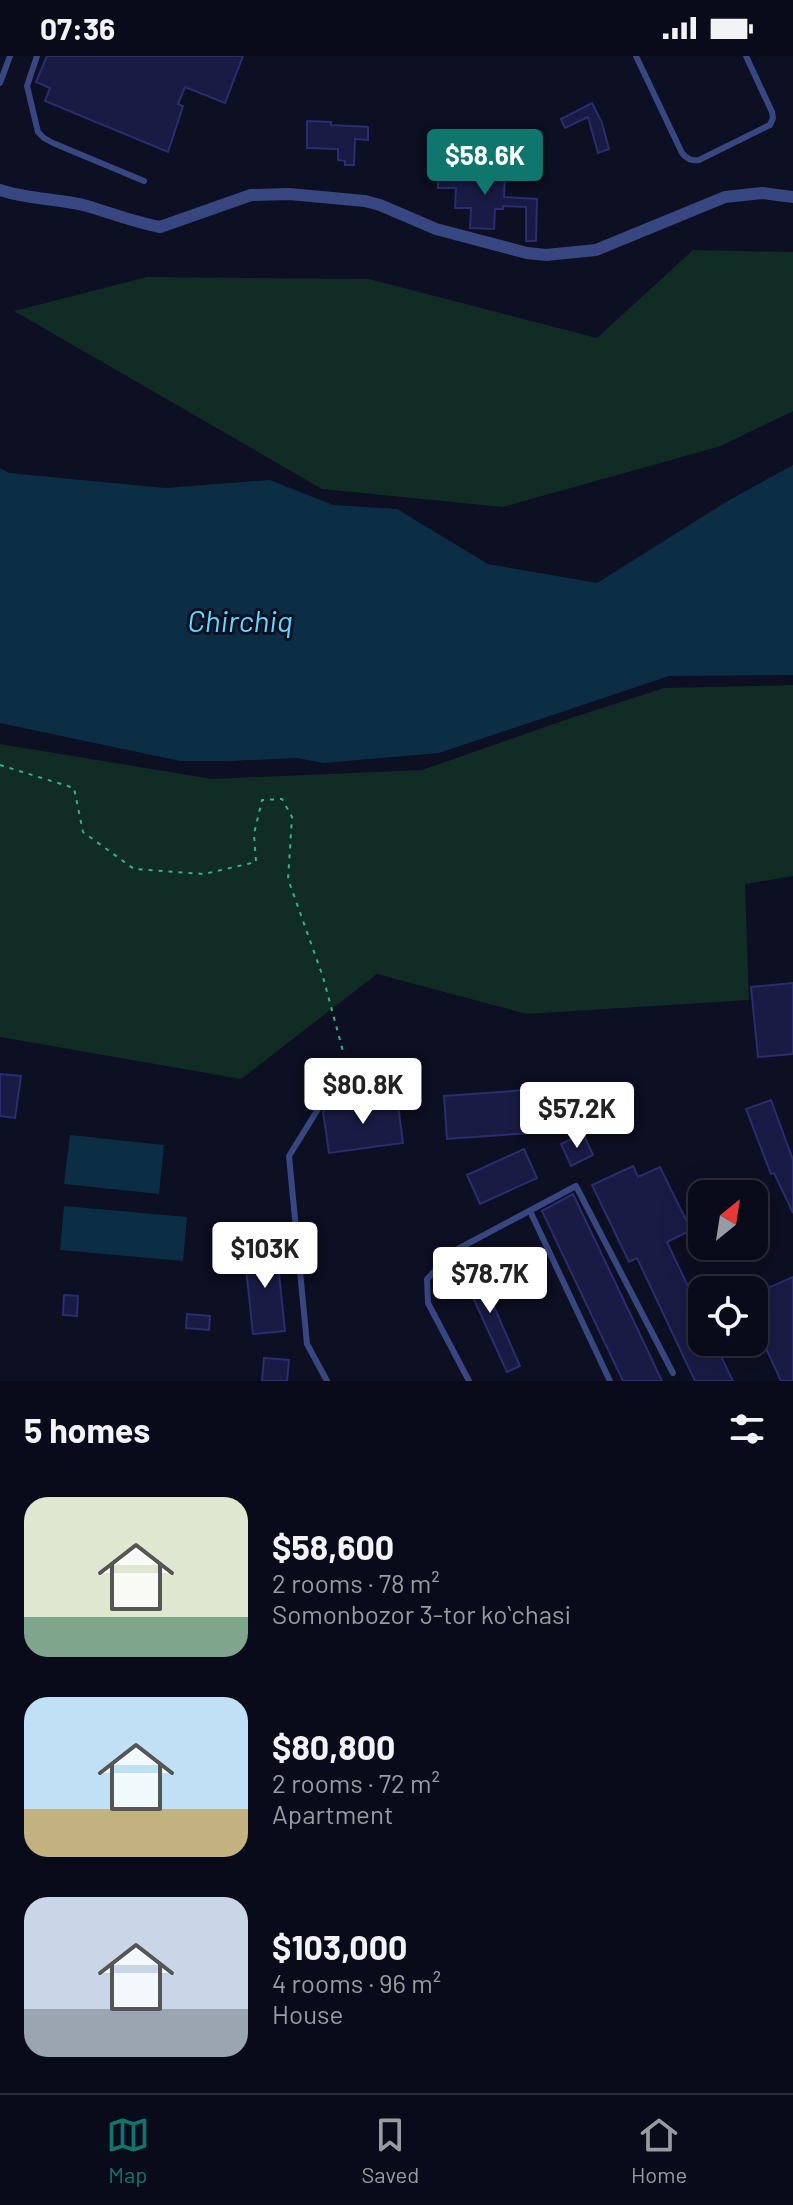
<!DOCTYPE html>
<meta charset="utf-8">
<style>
:root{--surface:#0a0b1a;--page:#181927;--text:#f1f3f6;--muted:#999ba2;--line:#2a2b39;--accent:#0f766e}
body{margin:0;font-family:Barlow,sans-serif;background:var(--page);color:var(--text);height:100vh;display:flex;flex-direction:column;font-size:30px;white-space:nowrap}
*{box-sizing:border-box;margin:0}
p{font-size:26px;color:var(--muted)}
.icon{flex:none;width:44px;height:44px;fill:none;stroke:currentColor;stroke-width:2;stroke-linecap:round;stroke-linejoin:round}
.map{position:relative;height:1325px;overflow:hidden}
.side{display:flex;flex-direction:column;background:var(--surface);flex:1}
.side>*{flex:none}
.needle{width:52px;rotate:30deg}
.buttons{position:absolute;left:688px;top:1124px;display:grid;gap:16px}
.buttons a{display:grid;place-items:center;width:80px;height:80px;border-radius:16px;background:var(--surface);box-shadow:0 8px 32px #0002,0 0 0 2px var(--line);font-size:40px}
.price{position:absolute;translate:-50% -68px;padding:0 18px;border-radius:8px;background:#fff;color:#222;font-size:26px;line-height:52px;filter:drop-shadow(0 2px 4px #0008)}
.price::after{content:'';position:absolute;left:50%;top:48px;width:24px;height:18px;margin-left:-12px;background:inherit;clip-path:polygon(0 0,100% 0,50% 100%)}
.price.on{background:var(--accent);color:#fff}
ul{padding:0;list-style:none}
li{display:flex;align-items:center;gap:24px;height:200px;padding:0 24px}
li span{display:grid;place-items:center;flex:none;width:224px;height:160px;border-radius:24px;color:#555}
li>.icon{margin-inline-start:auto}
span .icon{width:96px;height:96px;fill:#fffc;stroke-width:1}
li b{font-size:34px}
h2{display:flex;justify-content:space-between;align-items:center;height:96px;padding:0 24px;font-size:34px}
.status{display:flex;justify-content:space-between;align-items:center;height:56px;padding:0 40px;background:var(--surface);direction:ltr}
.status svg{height:22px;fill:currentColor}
.menu{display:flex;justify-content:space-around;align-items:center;height:112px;border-top:2px solid var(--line);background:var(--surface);font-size:22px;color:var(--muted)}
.menu a{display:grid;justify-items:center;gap:4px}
.menu .on{color:var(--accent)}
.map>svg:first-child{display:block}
.green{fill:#102c25}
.water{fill:#0b2e44}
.building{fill:#191b44;stroke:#2b2d70;stroke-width:2}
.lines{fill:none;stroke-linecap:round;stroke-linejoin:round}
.path{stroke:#2db58d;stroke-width:2;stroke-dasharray:4 6;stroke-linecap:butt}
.service{stroke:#384682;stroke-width:6}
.minor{stroke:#384682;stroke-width:12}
.labels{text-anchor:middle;stroke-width:6;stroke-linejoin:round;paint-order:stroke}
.water-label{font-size:30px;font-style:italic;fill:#5dd9ff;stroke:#0d0f22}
</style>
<div class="status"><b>07:36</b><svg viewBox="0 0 49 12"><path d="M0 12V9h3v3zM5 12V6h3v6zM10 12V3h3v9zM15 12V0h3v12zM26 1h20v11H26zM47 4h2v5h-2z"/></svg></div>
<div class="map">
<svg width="793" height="1325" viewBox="0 0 793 1325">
<rect width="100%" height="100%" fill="#0d0f22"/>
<g class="green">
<path d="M693,194L793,196V355L721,390L503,451L322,433L14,255L147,221L369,223L597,282Z"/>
<path d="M793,629V820L745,828L749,944L527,958L377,918L241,1023L0,981V688L212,723L422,714L565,664L664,632Z"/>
</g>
<g class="water">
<path d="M793,409V619L669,620L439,697L323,707L297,702L231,705H180L0,667V412L9,417L165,432L270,424L333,449L397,453L488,508L597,527L726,446Z"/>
<path d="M70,1079L164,1089L159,1138L64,1128Z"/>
<path d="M64,1150L187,1161L183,1205L60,1194Z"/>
</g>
<g class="building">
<path d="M47,0H243L225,47L185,31L178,48L183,50L168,96L45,45L50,32L36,26Z"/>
<path d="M592,47L602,67L609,93L598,97L588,61L565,72L561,63Z"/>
<path d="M307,65L331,66V69L368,71V84L355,83L354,109H345V105L338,104V93L307,92Z"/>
<path d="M446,101L457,102L456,115L505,119L504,141L537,143L536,185H526V151L503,150V153H495L494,173L470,172L471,152H455L456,132H438V114H446Z"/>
<path d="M793,927V998L758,1001L751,931Z"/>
<path d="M0,1018L21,1020L15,1062L0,1060Z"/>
<path d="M539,1033L543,1076L447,1083L444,1040Z"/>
<path d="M397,1042L403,1087L329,1097L323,1056L326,1052Z"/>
<path d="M771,1044L793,1104V1157L774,1117L771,1118L746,1053Z"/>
<path d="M583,1077L593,1099L571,1110L561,1088Z"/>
<path d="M524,1093L537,1122L480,1148L467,1119Z"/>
<path d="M633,1110L638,1121L660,1111L691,1174L667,1186L702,1260V1286H714L733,1325H695L637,1202L629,1206L592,1129Z"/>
<path d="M573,1138L636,1270L662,1325H623L542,1155Z"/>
<path d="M276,1189L285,1275L253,1278L244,1193Z"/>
<path d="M474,1205L520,1310L507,1316L459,1211Z"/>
<path d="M793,1221V1325H781L754,1266V1238Z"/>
<path d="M64,1239L78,1240L77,1260L63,1259Z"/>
<path d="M187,1258L210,1260L209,1274L186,1272Z"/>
<path d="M264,1302L289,1304L287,1325H262Z"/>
</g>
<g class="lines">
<path class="path" d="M0,709L74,732L83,776L134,813L204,818L256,806L254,778L262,744L282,743L292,761L288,823L323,921L344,999"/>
<g class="service">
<path d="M37,0L27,30L38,76L44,82L53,87L144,125"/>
<path d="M636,0L682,97C687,103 691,105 699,104L770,69L773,62L772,56L746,0"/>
<path d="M0,27L10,0"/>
<path d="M530,1155L610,1325"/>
<path d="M327,1325L307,1288L289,1100L346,1008"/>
<path d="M469,1325L428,1247L427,1223L454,1195L576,1130L673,1317"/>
</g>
<path class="minor" d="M0,134C28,144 58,142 87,150C111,157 134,166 160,171L251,139L289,138L365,145L380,149L436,173L527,197L546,199L596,194L725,141L762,137L793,141"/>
</g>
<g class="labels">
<g class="water-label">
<text x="240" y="576">Chirchiq</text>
</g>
</g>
</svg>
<div class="buttons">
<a><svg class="needle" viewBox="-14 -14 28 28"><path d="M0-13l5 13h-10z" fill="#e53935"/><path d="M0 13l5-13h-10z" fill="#999ba2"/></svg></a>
<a><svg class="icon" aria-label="locate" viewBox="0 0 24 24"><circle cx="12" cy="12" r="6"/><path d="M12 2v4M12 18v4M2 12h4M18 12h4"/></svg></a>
</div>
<b class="price on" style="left:485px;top:141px">$58.6K</b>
<b class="price" style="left:363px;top:1070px">$80.8K</b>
<b class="price" style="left:577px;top:1094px">$57.2K</b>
<b class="price" style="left:265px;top:1234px">$103K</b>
<b class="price" style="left:490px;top:1259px">$78.7K</b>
</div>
<section class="side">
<h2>5 homes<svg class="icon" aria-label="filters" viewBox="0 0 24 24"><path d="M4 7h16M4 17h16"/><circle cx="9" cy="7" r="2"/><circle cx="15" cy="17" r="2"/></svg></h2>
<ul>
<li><span style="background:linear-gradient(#dfe7d0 75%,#7fa58c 0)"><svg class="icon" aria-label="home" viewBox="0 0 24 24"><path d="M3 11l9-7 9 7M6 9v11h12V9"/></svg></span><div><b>$58,600</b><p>2 rooms · 78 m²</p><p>Somonbozor 3-tor koʻchasi</p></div></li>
<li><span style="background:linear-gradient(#bfe0f5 70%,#c2b280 0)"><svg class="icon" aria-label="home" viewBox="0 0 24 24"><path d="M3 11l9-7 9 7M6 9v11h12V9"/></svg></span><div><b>$80,800</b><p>2 rooms · 72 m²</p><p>Apartment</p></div></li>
<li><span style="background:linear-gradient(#c9d6e8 70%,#9aa5b1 0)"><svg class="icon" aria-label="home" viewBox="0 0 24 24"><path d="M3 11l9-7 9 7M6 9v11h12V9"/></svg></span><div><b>$103,000</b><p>4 rooms · 96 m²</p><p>House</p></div></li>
</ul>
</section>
<nav class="menu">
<a class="on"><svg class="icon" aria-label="map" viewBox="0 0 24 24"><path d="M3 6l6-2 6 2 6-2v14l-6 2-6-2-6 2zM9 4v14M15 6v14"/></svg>Map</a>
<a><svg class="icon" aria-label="saved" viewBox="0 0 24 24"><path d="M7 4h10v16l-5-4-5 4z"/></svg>Saved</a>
<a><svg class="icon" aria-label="home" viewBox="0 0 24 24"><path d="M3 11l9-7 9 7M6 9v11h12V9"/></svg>Home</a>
</nav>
